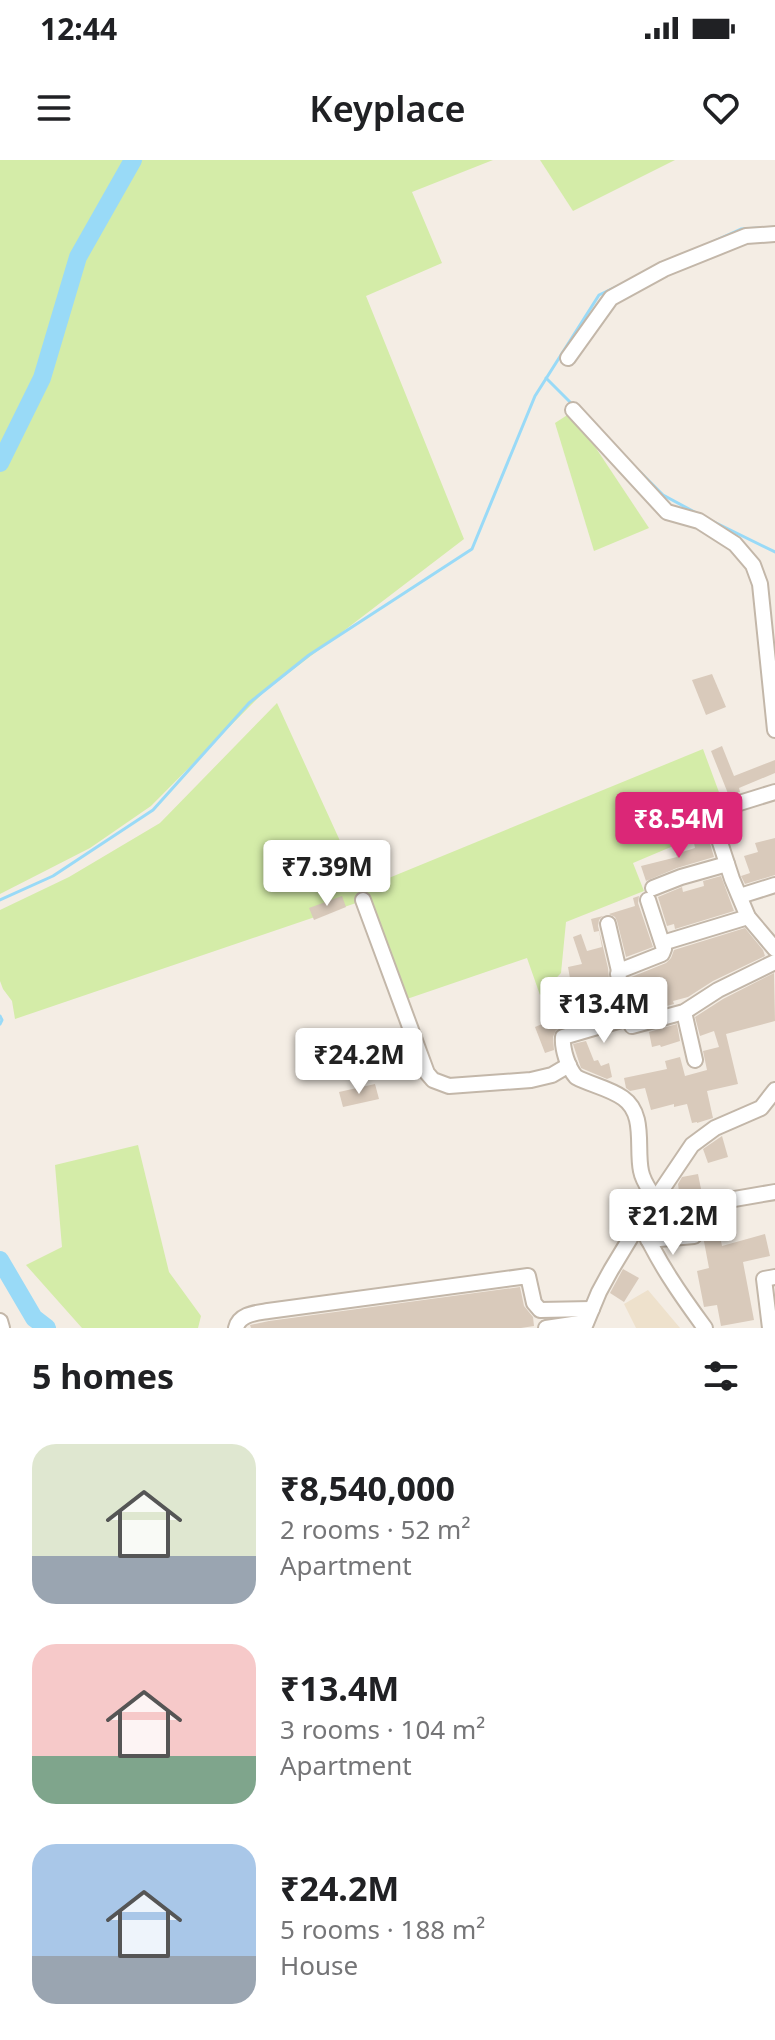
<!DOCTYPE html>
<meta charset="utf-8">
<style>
:root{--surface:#fff;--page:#f6f6f6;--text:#202124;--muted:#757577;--accent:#db2777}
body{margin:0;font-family:"Noto Sans",sans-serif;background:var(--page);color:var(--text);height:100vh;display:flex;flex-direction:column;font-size:30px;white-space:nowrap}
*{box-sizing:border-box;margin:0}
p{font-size:26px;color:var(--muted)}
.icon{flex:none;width:44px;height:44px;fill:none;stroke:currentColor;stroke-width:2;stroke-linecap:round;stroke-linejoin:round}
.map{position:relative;height:1168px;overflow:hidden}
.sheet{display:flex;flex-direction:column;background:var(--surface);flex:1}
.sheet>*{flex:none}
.price{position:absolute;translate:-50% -68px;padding:0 18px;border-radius:8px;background:#fff;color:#222;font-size:26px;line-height:52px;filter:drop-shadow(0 2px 4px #0008)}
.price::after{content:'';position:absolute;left:50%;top:48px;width:24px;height:18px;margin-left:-12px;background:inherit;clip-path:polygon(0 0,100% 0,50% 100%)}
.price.selected{background:var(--accent);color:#fff}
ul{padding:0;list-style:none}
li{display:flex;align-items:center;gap:24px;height:200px;padding:0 32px}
li span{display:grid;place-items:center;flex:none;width:224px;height:160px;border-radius:24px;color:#555}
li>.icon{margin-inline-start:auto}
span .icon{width:96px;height:96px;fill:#fffc;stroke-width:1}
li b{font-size:34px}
h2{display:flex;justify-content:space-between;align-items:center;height:96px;padding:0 32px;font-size:34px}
.status{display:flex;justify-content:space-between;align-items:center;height:56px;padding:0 40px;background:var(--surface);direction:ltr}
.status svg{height:22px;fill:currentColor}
header{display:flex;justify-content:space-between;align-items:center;height:104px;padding:0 32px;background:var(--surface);font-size:36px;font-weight:600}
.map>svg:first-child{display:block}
.education{fill:#eee1cc}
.green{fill:#d4eca8}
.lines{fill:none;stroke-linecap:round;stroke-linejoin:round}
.stream{stroke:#99daf7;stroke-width:3}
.river{stroke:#99daf7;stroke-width:18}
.building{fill:#d9cabb}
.minor-casing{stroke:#c3b7a9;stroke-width:18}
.minor{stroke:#fff;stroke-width:14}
</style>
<div class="status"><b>12:44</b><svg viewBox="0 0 49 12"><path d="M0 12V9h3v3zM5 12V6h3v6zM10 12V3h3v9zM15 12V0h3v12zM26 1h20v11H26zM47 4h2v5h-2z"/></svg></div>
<header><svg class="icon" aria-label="menu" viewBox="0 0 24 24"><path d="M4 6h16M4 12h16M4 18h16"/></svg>Keyplace<svg class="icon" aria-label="heart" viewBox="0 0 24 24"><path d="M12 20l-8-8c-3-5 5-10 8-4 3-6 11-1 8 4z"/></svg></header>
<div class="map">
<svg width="775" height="1168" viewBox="0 0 775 1168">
<rect width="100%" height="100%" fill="#f4ede4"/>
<path class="education" d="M648,1130L680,1168H636L624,1144Z"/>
<g class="green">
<path d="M0,0H493L412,32L442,103L366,136L464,379L265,531L151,646L90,688L0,734Z"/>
<path d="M540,0H675L573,51Z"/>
<path d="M572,252L649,368L594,391L555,263Z"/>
<path d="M277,543L362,729L703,589L730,662L633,703L644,731L566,762L561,813L540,835L527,798L401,841L359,742L15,859L12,841L3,829L0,821V750L69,717L160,663Z"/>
<path d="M138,985L169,1112L201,1156L198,1168H82L26,1105L62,1087L55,1005Z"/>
</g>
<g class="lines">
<g class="stream">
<path d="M710,83L741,69L759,68"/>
<path d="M546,218L574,246"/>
<path d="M639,311L663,335L700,355"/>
<path d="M710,360L775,392"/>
<path d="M0,740L53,716L153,650L249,543L309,495L472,389L535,236L599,135L622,124"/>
<path d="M0,856L2,860L0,864"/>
</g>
<g class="river">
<path d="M0,303L42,218L78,97L133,0"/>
<path d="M0,1100L34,1158L47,1168"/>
</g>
</g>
<g class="building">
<path d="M712,514L726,547L706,555L692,520Z"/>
<path d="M722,586L734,616L775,600V613L739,628L740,632L729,636L711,591Z"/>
<path d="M775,678V715L745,724L741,716L750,713L744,696L758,692L755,683Z"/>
<path d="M709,680L714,697L677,708L646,721L641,706L677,697L676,694L695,688L694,683Z"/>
<path d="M721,716L734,751L675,769L674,764L667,766L658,737L682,727L683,732L704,726L703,721Z"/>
<path d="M342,736L346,747L314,760L309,748Z"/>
<path d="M639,736L638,743L653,787L626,797L617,761L615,757L609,754L635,746L633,738Z"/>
<path d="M603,756L599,760L598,766L608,808L609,818H607L616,851L597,857L589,820L571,824L568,807L582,804L573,777L581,774L587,791L602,787L599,771L594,772L591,759Z"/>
<path d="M745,768L763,790L765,796L713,821L688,837L673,841L674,844L637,854L629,818L666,803L671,798L674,790Z"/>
<path d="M774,813L775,861L726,874L738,924L707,931L713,958L697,963V962L692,963L687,944L674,947V944L651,950L645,928L630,931L626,928L624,918L667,909L665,901L680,897L685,916L707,910L703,891L719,887L714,871L700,876L695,857L723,839Z"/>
<path d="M578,849L583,861L556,870L553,877L554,890L545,893L535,867Z"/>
<path d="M677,864L680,881L661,887L660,885L652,887L649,872Z"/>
<path d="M586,881L594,901L598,900L601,906L609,903L612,917L607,919L581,908L573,884Z"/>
<path d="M375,924L379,939L343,947L339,932Z"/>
<path d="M722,976L728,997L708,1003L703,989Z"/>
<path d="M698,1014L702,1034L680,1038L678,1024L682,1017Z"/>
<path d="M718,1067L722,1086L765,1074L770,1096L743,1102L754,1160L721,1166L717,1145L704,1147L697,1111L709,1108L702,1071Z"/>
<path d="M623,1109L639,1118L624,1142L610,1133Z"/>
<path d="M520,1127L524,1146L533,1157L534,1166L521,1168H251L250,1165L269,1161Z"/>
</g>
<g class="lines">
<g class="minor-casing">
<g id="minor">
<path d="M568,198L611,138L664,109L746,76L775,74"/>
<path d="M573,250L667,352L699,361L735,384L753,405L760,424L775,570"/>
<path d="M733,645L775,632"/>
<path d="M715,667L732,719L748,757L775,789"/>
<path d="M653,728L681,717L727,704"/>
<path d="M740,736L775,725"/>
<path d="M363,740L427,913L433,920L449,926L531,920L552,915L569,905"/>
<path d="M648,740L664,789L662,794L619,811L618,814L628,858L632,866L684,852L718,830L775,802"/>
<path d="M608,764L619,811"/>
<path d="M669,781L748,757"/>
<path d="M684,852L695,900"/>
<path d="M628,858L563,877C562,889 568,908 576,917C591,925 609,928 623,938C646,954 636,988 641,1011C643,1022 650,1030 655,1039"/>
<path d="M648,1050L659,1052L775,1032"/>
<path d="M640,1062C657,1101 680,1134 705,1168"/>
<path d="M648,1080L694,1076"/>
<path d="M0,1161L2,1168"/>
<path d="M236,1168C239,1154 256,1153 268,1151L528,1116L534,1143L540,1150L592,1149"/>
<path d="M546,1168L586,1162"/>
<path d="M584,1168L599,1132L611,1110L640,1062L692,985L715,968L761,948L775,930"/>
<path d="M770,1168L764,1119L775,1117"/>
</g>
</g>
<use href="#minor" class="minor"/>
</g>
</svg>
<b class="price selected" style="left:679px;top:700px">₹8.54M</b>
<b class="price" style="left:327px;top:748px">₹7.39M</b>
<b class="price" style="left:604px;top:885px">₹13.4M</b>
<b class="price" style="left:359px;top:936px">₹24.2M</b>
<b class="price" style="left:673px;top:1097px">₹21.2M</b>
</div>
<section class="sheet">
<h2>5 homes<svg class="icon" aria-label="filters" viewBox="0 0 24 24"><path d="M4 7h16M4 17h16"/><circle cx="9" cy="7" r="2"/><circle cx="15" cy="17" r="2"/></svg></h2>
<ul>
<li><span style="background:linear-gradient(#dfe7d0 70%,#9aa5b1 0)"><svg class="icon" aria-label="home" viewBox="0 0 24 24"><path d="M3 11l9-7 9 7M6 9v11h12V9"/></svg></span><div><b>₹8,540,000</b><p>2 rooms · 52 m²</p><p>Apartment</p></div></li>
<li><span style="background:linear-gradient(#f6c9c9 70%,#7fa58c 0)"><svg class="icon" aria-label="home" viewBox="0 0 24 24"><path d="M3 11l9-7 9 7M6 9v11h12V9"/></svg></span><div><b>₹13.4M</b><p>3 rooms · 104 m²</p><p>Apartment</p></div></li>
<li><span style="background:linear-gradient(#a9c7e8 70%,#9aa5b1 0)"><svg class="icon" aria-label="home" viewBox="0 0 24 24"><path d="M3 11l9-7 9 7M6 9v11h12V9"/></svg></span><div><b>₹24.2M</b><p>5 rooms · 188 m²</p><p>House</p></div></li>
</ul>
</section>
